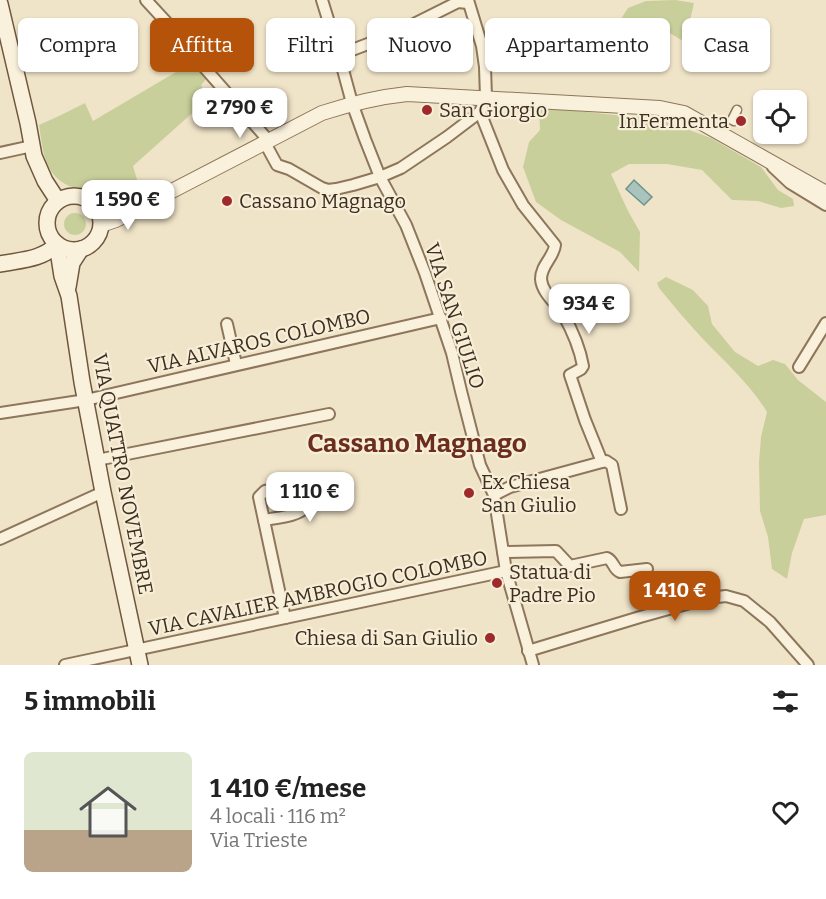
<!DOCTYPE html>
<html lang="it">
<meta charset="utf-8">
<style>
:root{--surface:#fff;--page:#f6f6f6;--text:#222;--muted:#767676;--line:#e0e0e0;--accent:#b45309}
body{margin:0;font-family:Bitter,serif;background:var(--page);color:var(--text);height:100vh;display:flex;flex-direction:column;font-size:22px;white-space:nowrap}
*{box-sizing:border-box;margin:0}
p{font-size:20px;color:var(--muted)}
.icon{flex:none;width:33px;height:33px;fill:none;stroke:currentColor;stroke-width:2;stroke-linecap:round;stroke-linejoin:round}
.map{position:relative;height:665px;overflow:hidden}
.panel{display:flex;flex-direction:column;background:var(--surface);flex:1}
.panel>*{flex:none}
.guide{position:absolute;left:18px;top:18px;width:790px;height:54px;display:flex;gap:12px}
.tools{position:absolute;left:753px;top:90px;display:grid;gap:12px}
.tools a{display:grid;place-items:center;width:54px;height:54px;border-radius:9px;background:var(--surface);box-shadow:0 2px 4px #0004;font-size:30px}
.price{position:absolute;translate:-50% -51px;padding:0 14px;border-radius:12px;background:#fff;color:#222;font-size:20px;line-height:39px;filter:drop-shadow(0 2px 3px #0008)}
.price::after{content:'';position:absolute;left:50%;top:36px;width:18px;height:14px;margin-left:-9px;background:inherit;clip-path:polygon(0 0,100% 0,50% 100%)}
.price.selected{background:var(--accent);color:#fff}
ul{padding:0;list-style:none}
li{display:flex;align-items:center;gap:18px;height:150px;padding:0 24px}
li+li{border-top:2px solid var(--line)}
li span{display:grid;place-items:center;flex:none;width:168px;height:120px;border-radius:9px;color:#555}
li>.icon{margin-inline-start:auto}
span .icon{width:72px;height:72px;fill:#fffc;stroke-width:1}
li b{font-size:26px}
h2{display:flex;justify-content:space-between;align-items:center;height:72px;padding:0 24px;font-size:26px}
.pill{padding:0 21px;border-radius:9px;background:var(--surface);box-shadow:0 2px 4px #0004;font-size:21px;line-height:54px}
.pill.selected{background:var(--accent);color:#fff}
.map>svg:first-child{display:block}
.green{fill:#c9cf9b}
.water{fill:#a9c4bc;stroke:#6f938a;stroke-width:1.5}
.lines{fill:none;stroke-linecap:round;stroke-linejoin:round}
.pedestrian-casing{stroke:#8d765c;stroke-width:11}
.minor-casing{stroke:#8d765c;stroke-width:14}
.tertiary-casing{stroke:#8d765c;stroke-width:16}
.secondary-casing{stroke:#6f573f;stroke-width:18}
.pedestrian{stroke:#faf1dc;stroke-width:8}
.minor{stroke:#faf1dc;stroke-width:10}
.tertiary{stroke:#faf1dc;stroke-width:14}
.secondary{stroke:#faf1dc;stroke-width:15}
.poi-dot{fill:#9e2a2b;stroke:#f7eed8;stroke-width:2}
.labels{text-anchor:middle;stroke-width:4.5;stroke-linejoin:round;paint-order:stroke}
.poi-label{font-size:20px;fill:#3d2e20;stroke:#f7eed8;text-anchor:start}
.street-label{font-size:20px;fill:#3d2e20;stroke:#f7eed8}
.district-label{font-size:26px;font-weight:bold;fill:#6b2e1e;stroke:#f7eed8}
</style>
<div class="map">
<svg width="826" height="665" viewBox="0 0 826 665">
<rect width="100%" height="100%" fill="#f0e4c8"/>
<g class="green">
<path d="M675,0L694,3L685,42C661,28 650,19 621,19L628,8L646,1Z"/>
<path d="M193,62L207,78L201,85L208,99L133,166L141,193L128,198L104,202C98,197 90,191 83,189C79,187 74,188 69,186C43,174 43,149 39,125L59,116L85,103L93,121Z"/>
<path d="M539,107L615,115L654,117L711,138L761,167L778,190L793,199L794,206L781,208L758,201L732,200L702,170L667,164H629L611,174L628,211L640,232L639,272L620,252L561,220L536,202L523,167L529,142L540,130Z"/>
<circle cx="75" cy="224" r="11"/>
<path d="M666,277L693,290L708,306L712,324L735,352L758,366L773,360L785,364L798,380L826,402V515L804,519L792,553L787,579L772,569L768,537L760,511L759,462L761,437L767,412C750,384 725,362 702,338C687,322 673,305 659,288L657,283Z"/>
</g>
<path class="water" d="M634,180L652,197L644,205L626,189Z"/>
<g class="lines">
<g class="pedestrian-casing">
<path id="pedestrian" d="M734,121L732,120L737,110"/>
</g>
<g class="minor-casing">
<g id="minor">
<path d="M146,0L180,37L203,66L269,141"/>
<path d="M322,0L339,55L352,103L365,139L380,177L406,225L425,273L452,353L461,391L480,465L494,495L506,571L533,665"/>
<path d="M468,0L482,46L485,67L486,97L480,112L503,170L523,205L555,245C554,257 541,265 541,279C542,293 556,303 563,314C572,330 580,349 583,366L581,369L570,375L585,420L602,462L510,487L494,495"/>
<path d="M339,55L394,34L458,2L468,3"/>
<path d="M265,143L277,165L289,169L322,188L328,190L336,189L353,185L380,177L401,168L447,137L480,112"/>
<path d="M0,153L32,146"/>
<path d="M773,167L790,183L826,205"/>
<path d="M227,324L236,364"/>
<path d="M799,367L826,323"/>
<path d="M0,413L86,400L441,318"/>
<path d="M97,460L329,414"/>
<path d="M602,462L606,461L612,465L621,509"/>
<path d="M264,520C274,518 301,516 305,507C308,500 304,490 303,483"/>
<path d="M0,539L103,492"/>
<path d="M503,552L556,551L570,566L607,558C614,561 613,569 620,572L647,569"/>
<path d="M285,618L259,497L265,491L272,489L324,480"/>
<path d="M528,651L640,617L708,598L726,596L744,601L770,622L808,665"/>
<path d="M65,665L506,571"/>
</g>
</g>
<g class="tertiary-casing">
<g id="tertiary">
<path d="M95,205L114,209L135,207"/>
<path d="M101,225L116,220L322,113C350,104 378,97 407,94L660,108L684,113L826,193"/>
</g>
</g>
<g class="secondary-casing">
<g id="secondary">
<path d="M0,4L28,123L34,156L45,181L58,201"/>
<circle cx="74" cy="223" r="27"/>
<path d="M57,244L62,276L69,296L82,382L103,492L140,665"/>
<path d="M0,264C19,260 43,260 57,244"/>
<path d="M68,287L72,263L81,249"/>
</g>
</g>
<use href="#pedestrian" class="pedestrian"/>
<use href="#minor" class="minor"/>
<use href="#tertiary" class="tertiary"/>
<use href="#secondary" class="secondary"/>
</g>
<g class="poi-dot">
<circle cx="427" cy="110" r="6"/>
<circle cx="741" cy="121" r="6"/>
<circle cx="227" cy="201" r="6"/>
<circle cx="469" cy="493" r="6"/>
<circle cx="497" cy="583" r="6"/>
<circle cx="490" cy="638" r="6"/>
</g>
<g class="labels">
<g class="poi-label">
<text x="439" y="117">San Giorgio</text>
<text x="729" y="128" text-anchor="end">InFermenta</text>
<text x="239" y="208">Cassano Magnago</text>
<text x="481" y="489">Ex Chiesa<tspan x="481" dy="23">San Giulio</tspan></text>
<text x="509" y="579">Statua di<tspan x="509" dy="23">Padre Pio</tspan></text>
<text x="478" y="645" text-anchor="end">Chiesa di San Giulio</text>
</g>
<g class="street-label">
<text transform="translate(455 316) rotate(72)" y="7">VIA SAN GIULIO</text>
<text transform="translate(259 341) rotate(-13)" y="7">VIA ALVAROS COLOMBO</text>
<text transform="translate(123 474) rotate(79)" y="7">VIA QUATTRO NOVEMBRE</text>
<text transform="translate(318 593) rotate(-12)" y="7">VIA CAVALIER AMBROGIO COLOMBO</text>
</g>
<g class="district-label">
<text x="417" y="452">Cassano Magnago</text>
</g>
</g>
</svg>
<div class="tools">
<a><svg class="icon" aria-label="locate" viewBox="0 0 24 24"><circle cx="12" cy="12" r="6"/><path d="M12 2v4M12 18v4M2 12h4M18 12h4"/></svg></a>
</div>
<b class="price" style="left:240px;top:139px">2 790 €</b>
<b class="price" style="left:128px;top:231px">1 590 €</b>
<b class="price" style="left:589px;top:335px">934 €</b>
<b class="price" style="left:310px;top:523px">1 110 €</b>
<b class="price selected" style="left:675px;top:622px">1 410 €</b>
<div class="guide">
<a class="pill">Compra</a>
<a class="pill selected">Affitta</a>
<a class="pill">Filtri</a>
<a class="pill">Nuovo</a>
<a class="pill">Appartamento</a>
<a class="pill">Casa</a>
</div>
</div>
<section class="panel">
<h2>5 immobili<svg class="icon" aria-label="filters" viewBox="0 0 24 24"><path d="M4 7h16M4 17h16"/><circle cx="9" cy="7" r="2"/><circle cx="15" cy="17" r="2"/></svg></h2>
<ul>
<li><span style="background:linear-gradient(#dfe7d0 65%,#b9a48a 0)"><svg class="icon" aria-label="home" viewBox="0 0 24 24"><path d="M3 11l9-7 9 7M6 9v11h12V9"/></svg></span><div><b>1 410 €/mese</b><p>4 locali · 116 m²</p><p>Via Trieste</p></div><svg class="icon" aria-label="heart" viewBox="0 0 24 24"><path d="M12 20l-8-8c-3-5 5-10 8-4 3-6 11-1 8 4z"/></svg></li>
</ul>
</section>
